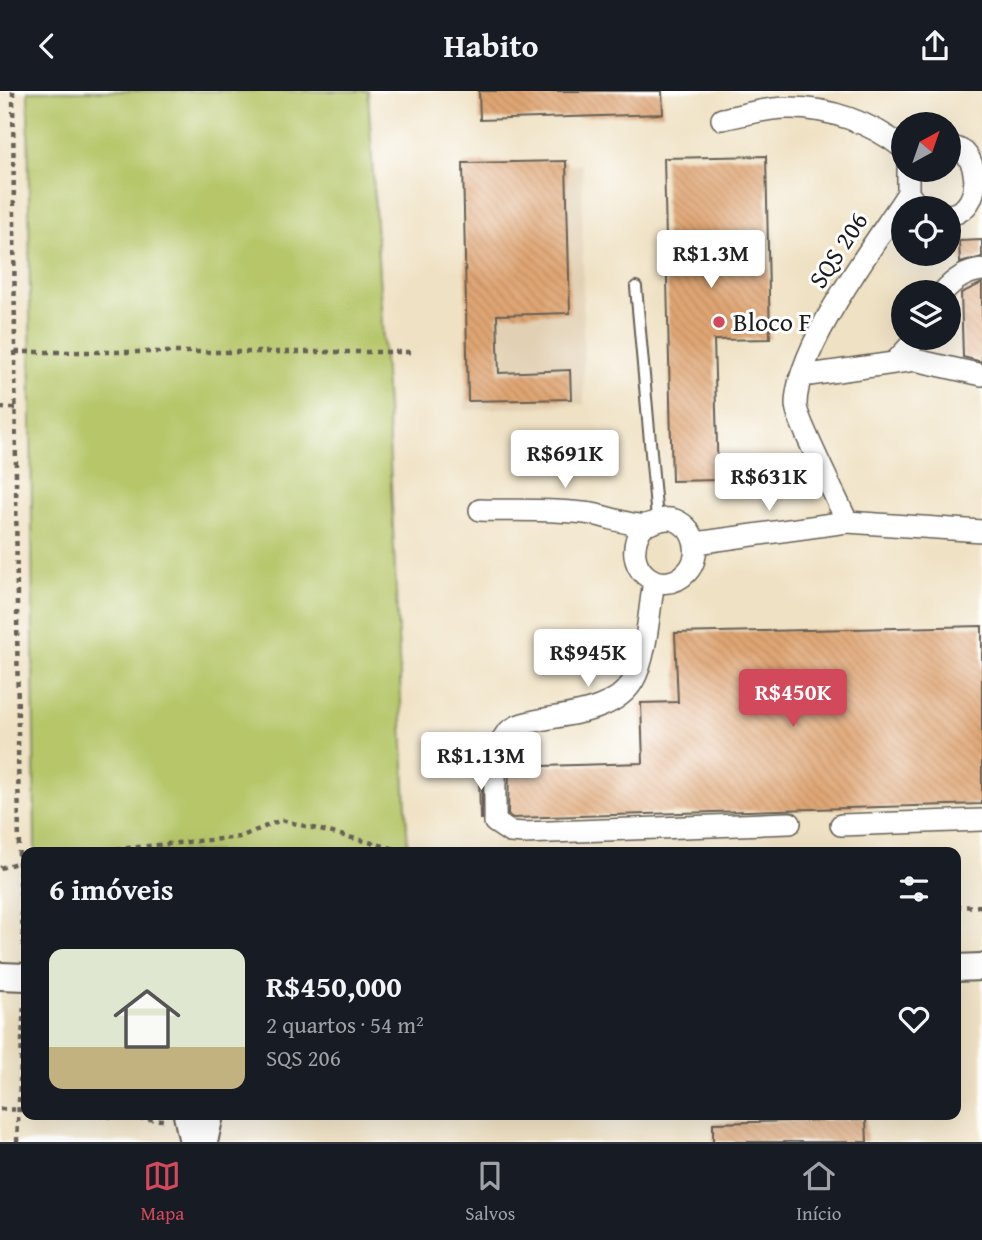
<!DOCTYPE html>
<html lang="pt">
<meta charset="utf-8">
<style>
:root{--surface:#171b24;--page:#20242c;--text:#f1f3f6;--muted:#9ea1a6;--line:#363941;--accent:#d1495b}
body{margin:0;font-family:"Gentium Book Plus",serif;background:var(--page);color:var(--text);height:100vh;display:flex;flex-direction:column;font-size:26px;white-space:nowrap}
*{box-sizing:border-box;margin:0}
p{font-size:23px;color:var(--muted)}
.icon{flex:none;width:38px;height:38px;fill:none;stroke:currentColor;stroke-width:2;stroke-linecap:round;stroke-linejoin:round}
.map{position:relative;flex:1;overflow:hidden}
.side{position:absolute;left:21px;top:756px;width:940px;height:273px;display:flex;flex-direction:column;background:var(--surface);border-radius:14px;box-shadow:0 7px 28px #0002}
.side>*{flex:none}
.needle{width:46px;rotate:40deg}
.buttons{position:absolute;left:891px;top:21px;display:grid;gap:14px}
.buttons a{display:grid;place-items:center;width:70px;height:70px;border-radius:50%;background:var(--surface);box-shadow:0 7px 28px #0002;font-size:35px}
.price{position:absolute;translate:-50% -60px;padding:0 16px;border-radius:7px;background:#fff;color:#222;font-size:23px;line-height:46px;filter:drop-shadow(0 2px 4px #0008)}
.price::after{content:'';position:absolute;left:50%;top:42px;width:21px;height:16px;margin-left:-10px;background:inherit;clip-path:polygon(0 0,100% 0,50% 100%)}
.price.active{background:var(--accent);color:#fff}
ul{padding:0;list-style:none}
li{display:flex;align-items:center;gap:21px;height:175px;padding:0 28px}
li+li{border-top:2px solid var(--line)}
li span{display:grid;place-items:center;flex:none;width:196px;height:140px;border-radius:14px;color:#555}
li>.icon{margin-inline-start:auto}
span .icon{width:84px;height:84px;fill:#fffc;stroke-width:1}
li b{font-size:30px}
h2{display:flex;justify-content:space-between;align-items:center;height:84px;padding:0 28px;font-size:30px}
header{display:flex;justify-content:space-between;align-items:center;height:91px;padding:0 28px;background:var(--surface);font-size:32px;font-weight:600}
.menu{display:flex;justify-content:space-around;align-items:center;height:98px;border-top:2px solid var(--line);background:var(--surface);font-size:19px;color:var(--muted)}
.menu a{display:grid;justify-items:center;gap:4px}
.menu .active{color:var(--accent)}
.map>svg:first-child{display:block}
.built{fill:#e2d0b4}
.grass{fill:#b6c669;stroke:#697142;stroke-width:2}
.building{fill:url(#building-back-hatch)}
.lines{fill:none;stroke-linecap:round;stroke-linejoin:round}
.service-casing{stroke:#666156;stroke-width:14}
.minor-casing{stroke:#666156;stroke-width:24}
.tertiary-casing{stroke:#666156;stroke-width:30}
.path{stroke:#666156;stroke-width:4.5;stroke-dasharray:5 5;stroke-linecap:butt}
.service{stroke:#fff;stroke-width:10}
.minor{stroke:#fff;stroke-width:21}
.tertiary{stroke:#fff;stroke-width:26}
.poi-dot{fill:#d1495b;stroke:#fff;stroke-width:2.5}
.labels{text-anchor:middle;stroke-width:6;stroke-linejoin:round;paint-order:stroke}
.street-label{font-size:26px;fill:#1c1c1c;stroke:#fff}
.poi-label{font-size:26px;fill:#1c1c1c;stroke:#fff;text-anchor:start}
</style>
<header><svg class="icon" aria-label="back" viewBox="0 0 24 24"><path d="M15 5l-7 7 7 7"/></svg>Habito<svg class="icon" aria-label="share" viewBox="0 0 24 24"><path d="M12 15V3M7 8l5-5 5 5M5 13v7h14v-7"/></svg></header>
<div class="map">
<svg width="982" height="1051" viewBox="0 0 982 1051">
<defs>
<pattern id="building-back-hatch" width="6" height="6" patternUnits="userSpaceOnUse" patternTransform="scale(1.75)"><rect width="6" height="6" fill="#dfa573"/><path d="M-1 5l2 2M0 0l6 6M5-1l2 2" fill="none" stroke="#bf8d63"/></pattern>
</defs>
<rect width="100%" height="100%" fill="#fff"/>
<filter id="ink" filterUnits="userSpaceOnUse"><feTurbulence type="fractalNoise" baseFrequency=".0143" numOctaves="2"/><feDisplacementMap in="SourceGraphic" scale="14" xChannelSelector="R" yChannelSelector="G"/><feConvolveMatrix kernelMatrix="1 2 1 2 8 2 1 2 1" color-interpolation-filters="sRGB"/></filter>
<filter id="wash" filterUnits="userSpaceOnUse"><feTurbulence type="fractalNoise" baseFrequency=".00686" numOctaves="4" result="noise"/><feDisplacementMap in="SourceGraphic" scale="28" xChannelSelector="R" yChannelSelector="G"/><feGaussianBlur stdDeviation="1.57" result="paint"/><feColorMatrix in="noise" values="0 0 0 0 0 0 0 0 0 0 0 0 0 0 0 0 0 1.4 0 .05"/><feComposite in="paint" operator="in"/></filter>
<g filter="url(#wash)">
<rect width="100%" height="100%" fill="#efe1c3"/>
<path class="built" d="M467,72L582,73L584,313L465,319Z"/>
<path class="grass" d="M28,0H368L389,349L408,761H35Z"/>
<g id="blocks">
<g class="building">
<path d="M479,0H662L663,23L480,29Z"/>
<path d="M766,65L770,248L714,249L718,389L672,390L664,67Z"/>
<path d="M566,70L570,222L497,224L499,282L570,279L571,308L468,310L463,72Z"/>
<path d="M982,149V166L960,172L959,150Z"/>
<path d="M982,192V271L963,266L961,202Z"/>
<path d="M982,535V713L513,727L508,724L509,676L643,672L641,612L678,611L675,542Z"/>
<path d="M479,677H482V728H480Z"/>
<path d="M866,1028L867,1051H713V1032Z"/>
</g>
</g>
</g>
<g filter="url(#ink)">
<use href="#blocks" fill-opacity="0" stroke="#666156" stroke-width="2"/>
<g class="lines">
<g class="service-casing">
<path id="service" d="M636,196L657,428"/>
</g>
<g class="minor-casing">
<g id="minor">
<path d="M722,28C743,24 766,17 787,17C828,16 872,32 903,57"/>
<path d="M948,54C953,56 960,58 964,61C982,79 978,121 948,124"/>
<path d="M908,79V102L919,117"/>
<path d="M908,102C876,152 796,256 796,314C796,327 839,412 847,431L982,440"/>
<path d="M943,201C954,189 965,181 982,179"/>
<path d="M895,271L917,247"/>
<path d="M802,285L915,269L982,284"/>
<path d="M480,419C517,420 555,418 592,423C608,426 623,432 639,434C651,436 661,424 675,429C696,437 702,465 687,481C661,509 616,476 643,435"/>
<path d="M696,452L847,431"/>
<path d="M654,490C649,518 647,566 633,590C605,636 519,618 504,646C491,668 496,705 495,731L510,741L524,742L790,732"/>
<path d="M841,734L982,729"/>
</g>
</g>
<g class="tertiary-casing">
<g id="tertiary">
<path d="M956,877L982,876"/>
<path d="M0,885L26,886"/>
<path d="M187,1024L193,1051"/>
<path d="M204,1051L210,1024"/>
</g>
</g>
<g class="path">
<path d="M13,0L19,772L24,860"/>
<path d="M15,261H412"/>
<path d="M0,317H15"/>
<path d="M86,761L240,746L281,729L408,761"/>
<path d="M0,777L26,769"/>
<path d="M956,816L982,815"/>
<path d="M0,1018L26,1019"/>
<path d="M88,1024L163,1029"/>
<path d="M17,1051L24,911"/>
</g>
<use href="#service" class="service"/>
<use href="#minor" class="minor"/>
<use href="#tertiary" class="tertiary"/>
</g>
</g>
<circle class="poi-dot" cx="719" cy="231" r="7"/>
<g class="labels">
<g class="street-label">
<text transform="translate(838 159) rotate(-57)" y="9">SQS 206</text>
</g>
<g class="poi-label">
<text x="733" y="240">Bloco F</text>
</g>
</g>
</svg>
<div class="buttons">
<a><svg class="needle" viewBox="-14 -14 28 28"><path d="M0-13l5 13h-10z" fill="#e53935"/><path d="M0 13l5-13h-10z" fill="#9ea1a6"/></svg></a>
<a><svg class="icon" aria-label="locate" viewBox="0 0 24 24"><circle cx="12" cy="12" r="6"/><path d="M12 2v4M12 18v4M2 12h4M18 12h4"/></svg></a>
<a><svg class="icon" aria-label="layers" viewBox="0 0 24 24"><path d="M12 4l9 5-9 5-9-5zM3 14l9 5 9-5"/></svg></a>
</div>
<b class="price" style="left:711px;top:199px">R$1.3M</b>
<b class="price" style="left:565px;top:399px">R$691K</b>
<b class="price" style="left:769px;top:422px">R$631K</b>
<b class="price" style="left:588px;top:598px">R$945K</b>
<b class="price active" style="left:793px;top:638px">R$450K</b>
<b class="price" style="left:481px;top:701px">R$1.13M</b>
<section class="side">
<h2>6 imóveis<svg class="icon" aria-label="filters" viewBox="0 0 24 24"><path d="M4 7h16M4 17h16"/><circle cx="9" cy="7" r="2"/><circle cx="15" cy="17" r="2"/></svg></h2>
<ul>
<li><span style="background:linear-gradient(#dfe7d0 70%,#c2b280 0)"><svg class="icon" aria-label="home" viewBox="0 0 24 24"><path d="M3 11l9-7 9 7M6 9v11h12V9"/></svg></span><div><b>R$450,000</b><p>2 quartos · 54 m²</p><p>SQS 206</p></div><svg class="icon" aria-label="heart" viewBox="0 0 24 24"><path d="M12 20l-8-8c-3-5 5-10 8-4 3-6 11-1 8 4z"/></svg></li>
</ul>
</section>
</div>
<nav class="menu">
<a class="active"><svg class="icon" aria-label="map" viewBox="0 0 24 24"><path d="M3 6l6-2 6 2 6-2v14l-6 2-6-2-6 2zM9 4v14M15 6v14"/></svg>Mapa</a>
<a><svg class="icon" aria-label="saved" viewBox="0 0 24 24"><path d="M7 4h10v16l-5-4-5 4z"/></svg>Salvos</a>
<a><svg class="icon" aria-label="home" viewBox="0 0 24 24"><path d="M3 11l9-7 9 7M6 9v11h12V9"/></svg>Início</a>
</nav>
